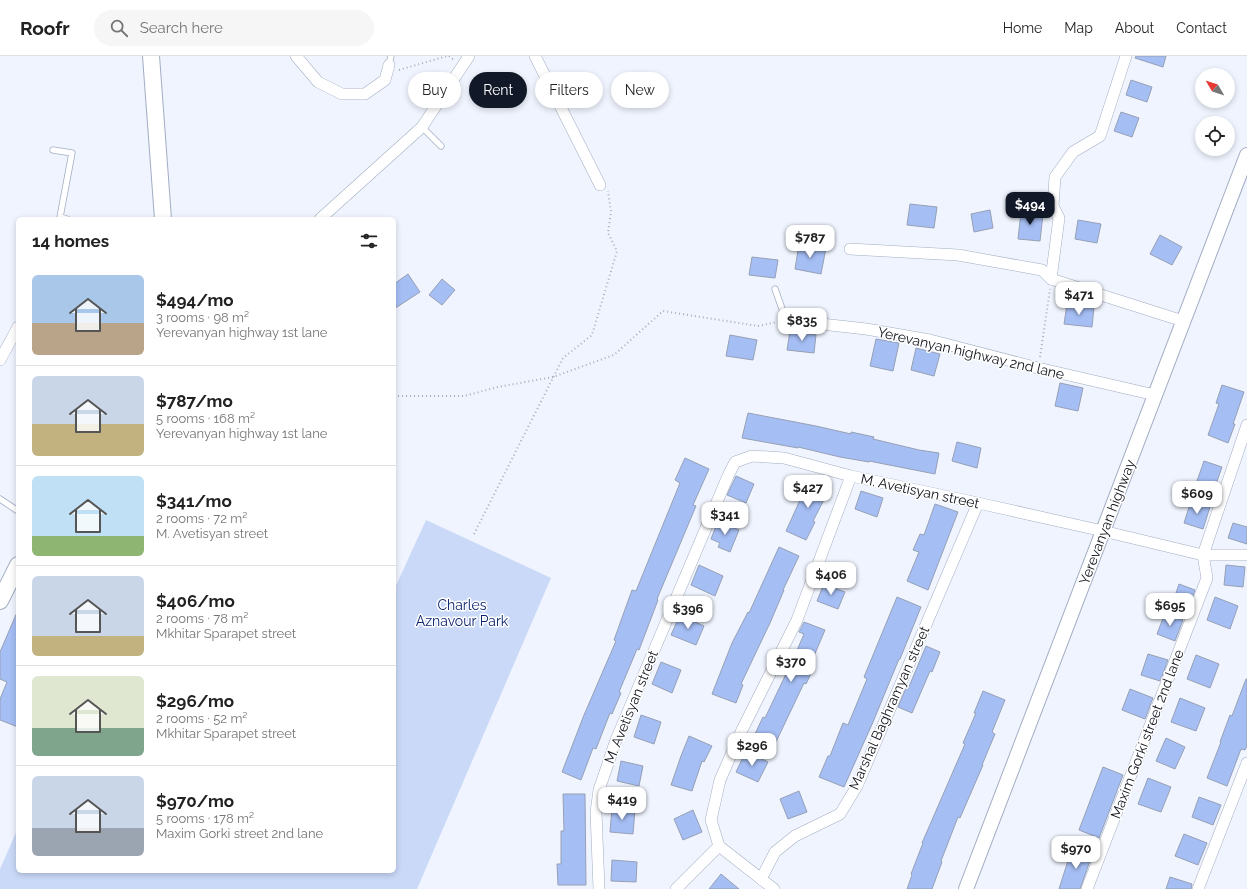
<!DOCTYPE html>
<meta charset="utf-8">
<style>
:root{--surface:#fff;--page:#f6f6f6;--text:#222;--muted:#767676;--line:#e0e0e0;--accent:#111827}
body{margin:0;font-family:Raleway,sans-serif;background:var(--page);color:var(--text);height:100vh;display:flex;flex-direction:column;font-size:15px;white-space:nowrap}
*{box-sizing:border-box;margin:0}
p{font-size:13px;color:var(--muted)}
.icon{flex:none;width:22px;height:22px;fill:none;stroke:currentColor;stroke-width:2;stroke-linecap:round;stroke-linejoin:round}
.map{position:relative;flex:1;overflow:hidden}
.panel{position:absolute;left:16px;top:161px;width:380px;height:656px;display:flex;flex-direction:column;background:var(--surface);border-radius:6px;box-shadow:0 2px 6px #0003}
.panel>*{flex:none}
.banner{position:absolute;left:408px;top:16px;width:380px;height:36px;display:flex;gap:8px}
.needle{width:26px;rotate:309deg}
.buttons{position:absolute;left:1195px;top:12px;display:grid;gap:8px}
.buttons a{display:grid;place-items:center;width:40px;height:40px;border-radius:50%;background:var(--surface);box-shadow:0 2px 6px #0003;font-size:20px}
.price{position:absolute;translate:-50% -34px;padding:0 9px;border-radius:8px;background:#fff;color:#222;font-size:13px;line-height:26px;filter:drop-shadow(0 1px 2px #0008)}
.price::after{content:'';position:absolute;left:50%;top:24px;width:12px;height:9px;margin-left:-6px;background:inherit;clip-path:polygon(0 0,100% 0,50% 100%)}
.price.on{background:var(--accent);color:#fff}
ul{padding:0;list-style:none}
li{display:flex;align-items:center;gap:12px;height:100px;padding:0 16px}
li+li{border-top:1px solid var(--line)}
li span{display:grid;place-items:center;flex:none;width:112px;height:80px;border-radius:6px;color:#555}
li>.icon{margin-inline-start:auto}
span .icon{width:48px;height:48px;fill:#fffc;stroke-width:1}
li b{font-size:17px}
h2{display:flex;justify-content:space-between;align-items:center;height:48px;padding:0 16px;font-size:17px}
.chip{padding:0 14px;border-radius:18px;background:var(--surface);box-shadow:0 2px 6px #0003;font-size:14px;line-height:36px}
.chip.on{background:var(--accent);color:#fff}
header{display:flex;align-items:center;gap:24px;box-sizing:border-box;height:56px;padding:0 20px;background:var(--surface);border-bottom:1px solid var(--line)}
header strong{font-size:19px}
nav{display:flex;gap:22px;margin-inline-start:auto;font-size:14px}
.search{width:280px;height:36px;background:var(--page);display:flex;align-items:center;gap:10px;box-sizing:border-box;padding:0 14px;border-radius:22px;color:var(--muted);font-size:15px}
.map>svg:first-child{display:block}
.green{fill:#cbd9f8}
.building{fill:#a5bef4;stroke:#96a0b6}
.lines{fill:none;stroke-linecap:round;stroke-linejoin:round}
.service-casing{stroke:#a2adc3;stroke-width:7}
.minor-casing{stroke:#a2adc3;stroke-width:12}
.tertiary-casing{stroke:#a2adc3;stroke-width:16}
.secondary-casing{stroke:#a2adc3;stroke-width:18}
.path{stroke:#a9adb7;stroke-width:2;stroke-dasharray:1 3;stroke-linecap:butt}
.service{stroke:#fff;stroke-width:5.5}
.minor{stroke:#fff;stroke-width:11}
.tertiary{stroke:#fff;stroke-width:14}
.secondary{stroke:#fff;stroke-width:16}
.labels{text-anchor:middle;stroke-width:3;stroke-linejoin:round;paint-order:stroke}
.street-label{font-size:14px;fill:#0f121a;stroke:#fff}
.park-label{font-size:14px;fill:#0b246e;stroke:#fff}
</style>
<header>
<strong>Roofr</strong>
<div class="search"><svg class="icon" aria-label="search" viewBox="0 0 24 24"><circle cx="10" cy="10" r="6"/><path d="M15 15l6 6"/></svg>Search here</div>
<nav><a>Home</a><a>Map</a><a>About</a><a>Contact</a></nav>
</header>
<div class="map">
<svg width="1247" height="833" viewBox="0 0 1247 833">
<rect width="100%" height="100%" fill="#eff4fe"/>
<path class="green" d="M426,464L551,522L417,833H0V813L18,772V815H394V534Z"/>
<g class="building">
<path d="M1136,0H1166L1163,11L1135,2Z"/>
<path d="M1131,24L1152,31L1147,46L1126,39Z"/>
<path d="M1121,56L1139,62L1132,81L1114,75Z"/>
<path d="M910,148L937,151L934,172L907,169Z"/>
<path d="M990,154L993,172L974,176L971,158Z"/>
<path d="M1021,156L1043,158L1040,185L1018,183Z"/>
<path d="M1078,164L1101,168L1097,187L1075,183Z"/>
<path d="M1160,179L1182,191L1172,209L1150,198Z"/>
<path d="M799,188L826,192L821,218L795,213Z"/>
<path d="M752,201L778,204L775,222L749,219Z"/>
<path d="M408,218L420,236L394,253V228Z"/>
<path d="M442,223L455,234L442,249L429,239Z"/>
<path d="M1067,248L1094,251L1092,271L1064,268Z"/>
<path d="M790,275L816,279L814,297L787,294Z"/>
<path d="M730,279L757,284L753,304L726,300Z"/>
<path d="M876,283L899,287L893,315L870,310Z"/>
<path d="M916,292L940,298L934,320L911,314Z"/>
<path d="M1060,327L1083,332L1078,355L1055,350Z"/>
<path d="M1222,329L1244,336L1233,368H1235L1228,387L1208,379L1219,348L1216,347Z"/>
<path d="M748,357L816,370L851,378V376L874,381L873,383L919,394L939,397L935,418L869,405V406L840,401L798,391V392L742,382Z"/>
<path d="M957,386L981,392L977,412L952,405Z"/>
<path d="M685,402L709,413L693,449L696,450L657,543L658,544L639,594L637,593L619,636L621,637L612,658L610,657L596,693L593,692L581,724L562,716L584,659L616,585L614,584L632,534L636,535L680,427L675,424Z"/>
<path d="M1204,405L1222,411L1215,431L1197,425Z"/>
<path d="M736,420L754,428L746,447L727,439Z"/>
<path d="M810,422L830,432L813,465L815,466L806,484L786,475Z"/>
<path d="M861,435L883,442L877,461L855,453Z"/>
<path d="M1191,445L1210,451L1203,473L1184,467Z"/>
<path d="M935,448L958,456L928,534L907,525L919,496L913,494L920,478L924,479Z"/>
<path d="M718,465L739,474L730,496L718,491L720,487L711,483Z"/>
<path d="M1233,467L1247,471V488L1228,482Z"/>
<path d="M779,491L799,500L783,534H784L770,567L741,628L743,629L736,647L712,638L732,587L748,556L749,557Z"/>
<path d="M699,509L723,520L715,540L691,529Z"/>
<path d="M1226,509L1245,511L1243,531L1224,529Z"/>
<path d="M824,528L845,536L838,553L817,545Z"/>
<path d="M1179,528L1195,534L1192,542L1176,537Z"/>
<path d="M897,541L921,551L900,603H899L873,666L844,731L819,721L828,700H830L843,667L848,669L867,623L864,621Z"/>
<path d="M1215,541L1238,550L1230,573L1207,564Z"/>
<path d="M18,554V671L0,664V643L7,626L0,623V596Z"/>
<path d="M1165,557L1183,564L1175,585L1157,578Z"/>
<path d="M680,559L704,570L696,589L671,579Z"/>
<path d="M804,566L825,574L811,607L815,609L806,628L804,627L775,688L755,678L763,661L765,662L786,618L781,616L790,597L795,599L804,578L799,576Z"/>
<path d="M926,590L940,596L932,616L930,615L912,657L898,651L906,632L908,633Z"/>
<path d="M1148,598L1168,604L1160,625L1141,619Z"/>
<path d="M1196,599L1219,608L1210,632L1187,623Z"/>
<path d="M661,606L681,614L672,637L652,628Z"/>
<path d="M1246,623H1247V690L1245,694L1241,693L1227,730L1207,722L1221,686H1220L1230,659L1232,660Z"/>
<path d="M1130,633L1153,642L1145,663L1122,654Z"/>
<path d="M983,635L1005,644L992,676L995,678L982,709H983L960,762L958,761L941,805L942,806L932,833H907L912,819L911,818L923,787H922L965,688L963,687L976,657H974Z"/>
<path d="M1180,642L1205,652L1196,675L1171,666Z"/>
<path d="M641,659L661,666L654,688L634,681Z"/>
<path d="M689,680L712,690L704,706L702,705L692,735L671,729L681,700Z"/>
<path d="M1166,682L1185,691L1175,713L1156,705Z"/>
<path d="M746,695L768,706L758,726L736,716Z"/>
<path d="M621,705L643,710L639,730L617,725Z"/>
<path d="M1103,711L1123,719L1099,782L1079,774Z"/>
<path d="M1148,722L1171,731L1161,756L1138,748Z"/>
<path d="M799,735L807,756L788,763L780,743Z"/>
<path d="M563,738H585L586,829H558L557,808H561V775H564Z"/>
<path d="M1199,741L1221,749L1213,769L1192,761Z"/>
<path d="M612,752L635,754L633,778L610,776Z"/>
<path d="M693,754L702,776L683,784L674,763Z"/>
<path d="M1184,778L1207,787L1198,809L1175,800Z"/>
<path d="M1072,792L1092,799L1080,833H1059Z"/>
<path d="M612,804L637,806L636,826L611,825Z"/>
<path d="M721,818L739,833H709Z"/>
<path d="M1170,821L1192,828L1191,833H1166Z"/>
</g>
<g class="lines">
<g class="service-casing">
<g id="service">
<path d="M389,9L391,0"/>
<path d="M422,71L441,90"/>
<path d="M53,94L72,97L60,161L67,163"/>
<path d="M775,233L786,264"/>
<path d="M0,443L18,455"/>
</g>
</g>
<g class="minor-casing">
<g id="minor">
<path d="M296,0L318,26L342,38H365L385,24L389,9"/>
<path d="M535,0L600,129"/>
<path d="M320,163L422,71L469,0"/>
<path d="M850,193L958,199L1042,214L1051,223L1183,265"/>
<path d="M1051,223L1059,162L1053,150L1055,121L1073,96L1100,80L1126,0"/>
<path d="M786,264L866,273L930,284L1038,312L1155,339"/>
<path d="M0,304L18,271"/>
<path d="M761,823L775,796L795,780L840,758L857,730L978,447"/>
<path d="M599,833L596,756L599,734L616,684L728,420L735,406L752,400L784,402L851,420L978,447L1103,475L1203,499H1247"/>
<path d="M676,833L719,790"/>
<path d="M774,833L719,790L711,764L720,724L742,674L797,564L851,420"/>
<path d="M1087,833L1207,522L1203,499L1247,369"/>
<path d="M1198,833L1247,707"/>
</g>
</g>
<g class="tertiary-casing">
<path id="tertiary" d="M966,833L1247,99"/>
</g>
<g class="secondary-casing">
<g id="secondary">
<path d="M151,0L163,163"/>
<path d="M0,545L18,509"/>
</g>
</g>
<g class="path">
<path d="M449,0L454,4"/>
<path d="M399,14L447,0"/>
<path d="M1040,301L1050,233"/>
<path d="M394,340H464L498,331L553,321L614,299L663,255L758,270L777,266"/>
<path d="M474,478L563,302L592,279L617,195L608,177L611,156L608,135"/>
</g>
<use href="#service" class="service"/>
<use href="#minor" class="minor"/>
<use href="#tertiary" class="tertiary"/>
<use href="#secondary" class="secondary"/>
</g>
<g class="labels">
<g class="street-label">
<text transform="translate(971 297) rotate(13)" y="5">Yerevanyan highway 2nd lane</text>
<text transform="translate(920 435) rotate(12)" y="5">M. Avetisyan street</text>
<text transform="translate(1107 466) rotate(-69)" y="5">Yerevanyan highway</text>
<text transform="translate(631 651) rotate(-68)" y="5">M. Avetisyan street</text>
<text transform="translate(889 652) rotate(-66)" y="5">Marshal Baghramyan street</text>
<text transform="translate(1147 678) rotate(-69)" y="5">Maxim Gorki street 2nd lane</text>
</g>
<g class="park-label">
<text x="462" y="554">Charles<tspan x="462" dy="16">Aznavour Park</tspan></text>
</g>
</g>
</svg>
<div class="buttons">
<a><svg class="needle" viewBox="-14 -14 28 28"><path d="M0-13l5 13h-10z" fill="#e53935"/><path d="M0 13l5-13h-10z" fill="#767676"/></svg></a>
<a><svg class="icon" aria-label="locate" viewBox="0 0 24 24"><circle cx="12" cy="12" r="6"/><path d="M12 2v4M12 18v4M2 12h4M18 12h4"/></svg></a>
</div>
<b class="price on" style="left:1030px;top:170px">$494</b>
<b class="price" style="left:810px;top:203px">$787</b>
<b class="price" style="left:1079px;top:260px">$471</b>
<b class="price" style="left:802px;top:286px">$835</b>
<b class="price" style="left:808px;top:453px">$427</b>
<b class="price" style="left:1197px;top:459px">$609</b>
<b class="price" style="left:725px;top:480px">$341</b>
<b class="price" style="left:831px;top:540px">$406</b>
<b class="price" style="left:1170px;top:571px">$695</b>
<b class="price" style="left:688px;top:574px">$396</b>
<b class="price" style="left:791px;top:627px">$370</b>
<b class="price" style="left:752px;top:711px">$296</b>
<b class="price" style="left:622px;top:765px">$419</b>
<b class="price" style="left:1076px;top:814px">$970</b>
<div class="banner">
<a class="chip">Buy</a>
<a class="chip on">Rent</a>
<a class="chip">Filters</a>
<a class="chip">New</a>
</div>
<section class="panel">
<h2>14 homes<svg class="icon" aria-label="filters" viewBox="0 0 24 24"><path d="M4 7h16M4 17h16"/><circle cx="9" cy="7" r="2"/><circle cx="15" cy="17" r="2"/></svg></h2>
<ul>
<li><span style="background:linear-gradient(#a9c7e8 60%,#b9a48a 0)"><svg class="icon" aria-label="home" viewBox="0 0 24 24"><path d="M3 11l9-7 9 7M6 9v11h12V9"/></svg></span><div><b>$494/mo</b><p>3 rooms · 98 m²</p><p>Yerevanyan highway 1st lane</p></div></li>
<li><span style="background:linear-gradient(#c9d6e8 60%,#c2b280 0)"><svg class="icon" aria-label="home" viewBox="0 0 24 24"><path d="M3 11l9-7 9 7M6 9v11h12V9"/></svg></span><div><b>$787/mo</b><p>5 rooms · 168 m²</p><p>Yerevanyan highway 1st lane</p></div></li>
<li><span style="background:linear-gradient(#bfe0f5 75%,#8fb573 0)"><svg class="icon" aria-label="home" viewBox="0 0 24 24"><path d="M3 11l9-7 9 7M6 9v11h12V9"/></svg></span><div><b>$341/mo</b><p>2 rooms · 72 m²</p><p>M. Avetisyan street</p></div></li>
<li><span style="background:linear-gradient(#c9d6e8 75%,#c2b280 0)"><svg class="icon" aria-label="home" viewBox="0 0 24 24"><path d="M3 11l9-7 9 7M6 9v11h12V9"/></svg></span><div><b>$406/mo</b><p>2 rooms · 78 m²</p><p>Mkhitar Sparapet street</p></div></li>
<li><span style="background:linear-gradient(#dfe7d0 65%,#7fa58c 0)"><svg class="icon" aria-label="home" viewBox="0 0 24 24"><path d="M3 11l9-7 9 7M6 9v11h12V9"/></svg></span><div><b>$296/mo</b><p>2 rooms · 52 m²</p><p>Mkhitar Sparapet street</p></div></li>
<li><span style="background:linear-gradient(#c9d6e8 65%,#9aa5b1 0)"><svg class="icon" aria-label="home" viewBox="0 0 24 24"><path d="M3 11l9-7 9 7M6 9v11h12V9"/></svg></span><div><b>$970/mo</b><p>5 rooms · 178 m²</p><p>Maxim Gorki street 2nd lane</p></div></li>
</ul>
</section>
</div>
